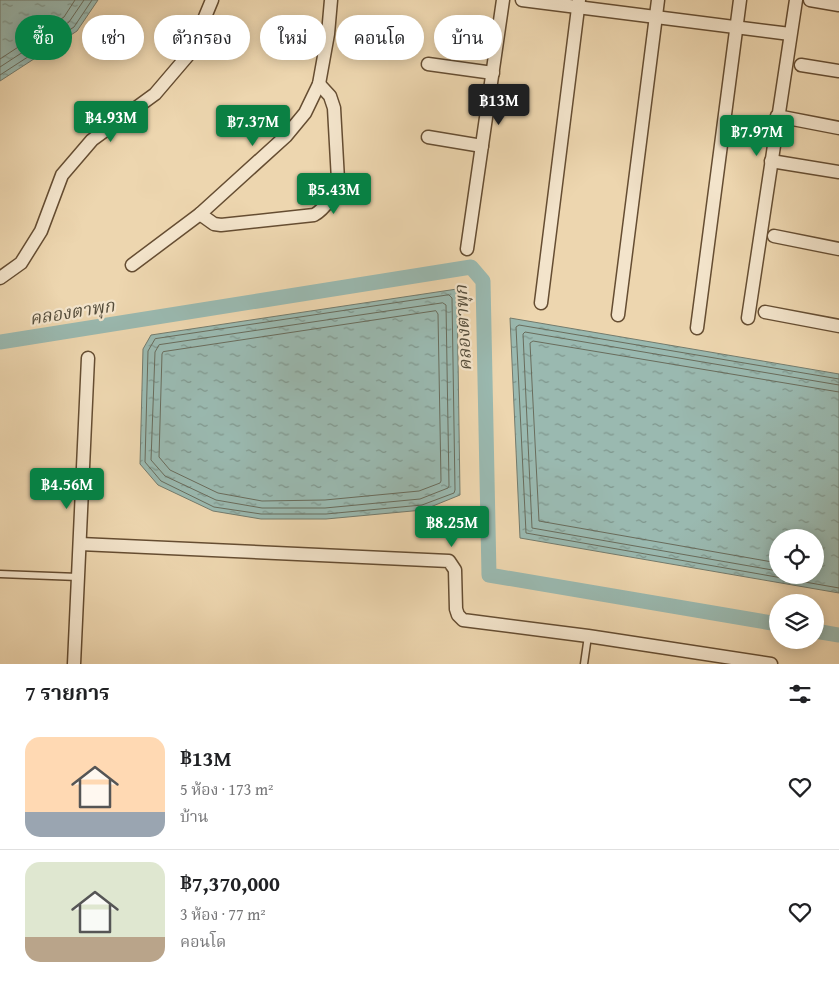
<!DOCTYPE html>
<html lang="th">
<meta charset="utf-8">
<style>
:root{--surface:#fff;--page:#f2f2f2;--text:#202124;--muted:#757577;--line:#e0e0e0;--accent:#0b8043}
body{margin:0;font-family:"Gentium Book Plus","Noto Serif Thai",serif;background:var(--page);color:var(--text);height:100vh;display:flex;flex-direction:column;font-size:19px;white-space:nowrap}
*{box-sizing:border-box;margin:0}
p{font-size:16px;color:var(--muted)}
.icon{flex:none;width:28px;height:28px;fill:none;stroke:currentColor;stroke-width:2;stroke-linecap:round;stroke-linejoin:round}
.map{position:relative;height:664px;overflow:hidden}
.panel{display:flex;flex-direction:column;background:var(--surface);flex:1}
.panel>*{flex:none}
.guide{position:absolute;left:15px;top:15px;width:500px;height:45px;display:flex;gap:10px}
.controls{position:absolute;left:769px;top:529px;display:grid;gap:10px}
.controls a{display:grid;place-items:center;width:55px;height:55px;border-radius:50%;background:var(--surface);box-shadow:0 2px 12px #0003;font-size:25px}
.price{position:absolute;translate:-50% -42px;padding:0 11px;border-radius:5px;background:var(--accent);color:#fff;font-size:16px;line-height:32px;filter:drop-shadow(0 1px 2px #0008)}
.price::after{content:'';position:absolute;left:50%;top:30px;width:15px;height:11px;margin-left:-8px;background:inherit;clip-path:polygon(0 0,100% 0,50% 100%)}
.price.active{background:#222;color:#fff}
ul{padding:0;list-style:none}
li{display:flex;align-items:center;gap:15px;height:125px;padding:0 25px}
li+li{border-top:1px solid var(--line)}
li span{display:grid;place-items:center;flex:none;width:140px;height:100px;border-radius:15px;color:#555}
li>.icon{margin-inline-start:auto}
span .icon{width:60px;height:60px;fill:#fffc;stroke-width:1}
li b{font-size:21px}
h2{display:flex;justify-content:space-between;align-items:center;height:60px;padding:0 25px;font-size:21px}
.tag{padding:0 18px;border-radius:22px;background:var(--surface);box-shadow:0 2px 12px #0003;font-size:18px;line-height:45px}
.tag.active{background:var(--accent);color:#fff}
.map>svg:first-child{display:block}
.water{fill:url(#water-ripples);stroke:#737b6d;fill-rule:evenodd}
.lines{fill:none;stroke-linecap:round;stroke-linejoin:round}
.shore{stroke:#696c5c;stroke-width:1}
.canal{stroke:#9ab9b0;stroke-width:15}
.service-casing{stroke:#654d32;stroke-width:9}
.minor-casing{stroke:#654d32;stroke-width:15}
.service{stroke:#f3e4cb;stroke-width:6}
.minor{stroke:#f3e4cb;stroke-width:12}
.labels{text-anchor:middle;stroke-width:4.5;stroke-linejoin:round;paint-order:stroke}
.water-label{font-size:18px;font-style:italic;fill:#554d3b;stroke:#f3e4cb}
</style>
<div class="map">
<svg width="839" height="664" viewBox="0 0 839 664">
<defs>
<pattern id="water-ripples" width="26" height="14" patternUnits="userSpaceOnUse" patternTransform="scale(1.25)"><rect width="26" height="14" fill="#9ab9b0"/><path d="M2 4q2-2 4 0t4 0M15 11q2-2 4 0t4 0" fill="none" stroke="#7f968d"/></pattern>
</defs>
<rect width="100%" height="100%" fill="#edd6af"/>
<filter id="stains"><feTurbulence type="fractalNoise" baseFrequency=".004" numOctaves="4"/><feColorMatrix values="0 0 0 0 .2 0 0 0 0 .09 0 0 0 0 .02 0 0 0 .5 -.17"/></filter>
<radialGradient id="worn" r=".72"><stop offset=".6" stop-color="#630" stop-opacity="0"/><stop offset="1" stop-color="#630" stop-opacity=".3"/></radialGradient>
<g class="water">
<path d="M0,0H98L77,31L0,81Z"/>
<path d="M457,289L460,495L423,510L326,519H261L213,511L158,485L140,464L143,349L151,335Z"/>
<path d="M510,318L839,374V593L520,538ZM778,538H815V575H778Z"/>
</g>
<g class="lines">
<g class="shore">
<path d="M0,59L64,17L75,0"/>
<path d="M0,67L69,22L84,0"/>
<path d="M0,75L74,27L92,0"/>
<path d="M449,295L452,298L455,490L454,493L422,505L326,514H261L214,507L161,481L145,462L148,351L155,339Z"/>
<path d="M443,303L446,305L449,486L448,488L420,499L325,508H262L216,500L165,476L151,460L155,352L159,345Z"/>
<path d="M436,311L438,314L441,481L440,483L419,491L325,500L262,501L218,493L170,470L159,457L162,354L163,352Z"/>
<path d="M839,379L519,325L516,327L526,533L839,588"/>
<path d="M778,563L539,521L530,343L533,341L839,392"/>
<path d="M778,571L532,528L523,334L525,332L839,385"/>
</g>
<g class="canal">
<path d="M0,342L471,267L483,281L489,575L778,624"/>
<path d="M815,631L839,635"/>
</g>
<g class="service-casing">
<g id="service">
<path d="M0,574L78,577"/>
<path d="M584,664L588,636"/>
</g>
</g>
<g class="minor-casing">
<g id="minor">
<path d="M522,0L790,34"/>
<path d="M810,0L839,5"/>
<path d="M428,64L493,73"/>
<path d="M801,65L839,71"/>
<path d="M777,116L839,128"/>
<path d="M428,137L482,146"/>
<path d="M771,161L839,172"/>
<path d="M200,214L214,224L221,225L314,215C325,209 336,192 338,180L334,108L330,96L319,84"/>
<path d="M774,236L839,249"/>
<path d="M467,249L503,0"/>
<path d="M132,265L200,214L286,136L305,113L319,84L328,34L331,0"/>
<path d="M0,278L21,263L41,231L62,175L92,140L155,94L190,53L212,0"/>
<path d="M541,303L579,0"/>
<path d="M765,312L839,326"/>
<path d="M618,315L658,0"/>
<path d="M748,318L796,0"/>
<path d="M697,328L740,0"/>
<path d="M80,544L449,561L455,570L456,609L458,615L463,620L588,636L771,664"/>
<path d="M74,664L88,358"/>
</g>
</g>
<use href="#service" class="service"/>
<use href="#minor" class="minor"/>
</g>
<g class="labels">
<g class="water-label">
<text transform="translate(72 312) rotate(-9)" y="6">คลองตาพุก</text>
<text transform="translate(463 328) rotate(-93)" y="6">คลองตาพุก</text>
</g>
</g>
<rect width="100%" height="100%" filter="url(#stains)"/>
<rect width="100%" height="100%" fill="url(#worn)"/>
</svg>
<div class="controls">
<a><svg class="icon" aria-label="locate" viewBox="0 0 24 24"><circle cx="12" cy="12" r="6"/><path d="M12 2v4M12 18v4M2 12h4M18 12h4"/></svg></a>
<a><svg class="icon" aria-label="layers" viewBox="0 0 24 24"><path d="M12 4l9 5-9 5-9-5zM3 14l9 5 9-5"/></svg></a>
</div>
<b class="price active" style="left:499px;top:126px">฿13M</b>
<b class="price" style="left:111px;top:143px">฿4.93M</b>
<b class="price" style="left:253px;top:147px">฿7.37M</b>
<b class="price" style="left:757px;top:157px">฿7.97M</b>
<b class="price" style="left:334px;top:215px">฿5.43M</b>
<b class="price" style="left:67px;top:510px">฿4.56M</b>
<b class="price" style="left:452px;top:548px">฿8.25M</b>
<div class="guide">
<a class="tag active">ซื้อ</a>
<a class="tag">เช่า</a>
<a class="tag">ตัวกรอง</a>
<a class="tag">ใหม่</a>
<a class="tag">คอนโด</a>
<a class="tag">บ้าน</a>
</div>
</div>
<section class="panel">
<h2>7 รายการ<svg class="icon" aria-label="filters" viewBox="0 0 24 24"><path d="M4 7h16M4 17h16"/><circle cx="9" cy="7" r="2"/><circle cx="15" cy="17" r="2"/></svg></h2>
<ul>
<li><span style="background:linear-gradient(#ffd9b3 75%,#9aa5b1 0)"><svg class="icon" aria-label="home" viewBox="0 0 24 24"><path d="M3 11l9-7 9 7M6 9v11h12V9"/></svg></span><div><b>฿13M</b><p>5 ห้อง · 173 m²</p><p>บ้าน</p></div><svg class="icon" aria-label="heart" viewBox="0 0 24 24"><path d="M12 20l-8-8c-3-5 5-10 8-4 3-6 11-1 8 4z"/></svg></li>
<li><span style="background:linear-gradient(#dfe7d0 75%,#b9a48a 0)"><svg class="icon" aria-label="home" viewBox="0 0 24 24"><path d="M3 11l9-7 9 7M6 9v11h12V9"/></svg></span><div><b>฿7,370,000</b><p>3 ห้อง · 77 m²</p><p>คอนโด</p></div><svg class="icon" aria-label="heart" viewBox="0 0 24 24"><path d="M12 20l-8-8c-3-5 5-10 8-4 3-6 11-1 8 4z"/></svg></li>
</ul>
</section>
